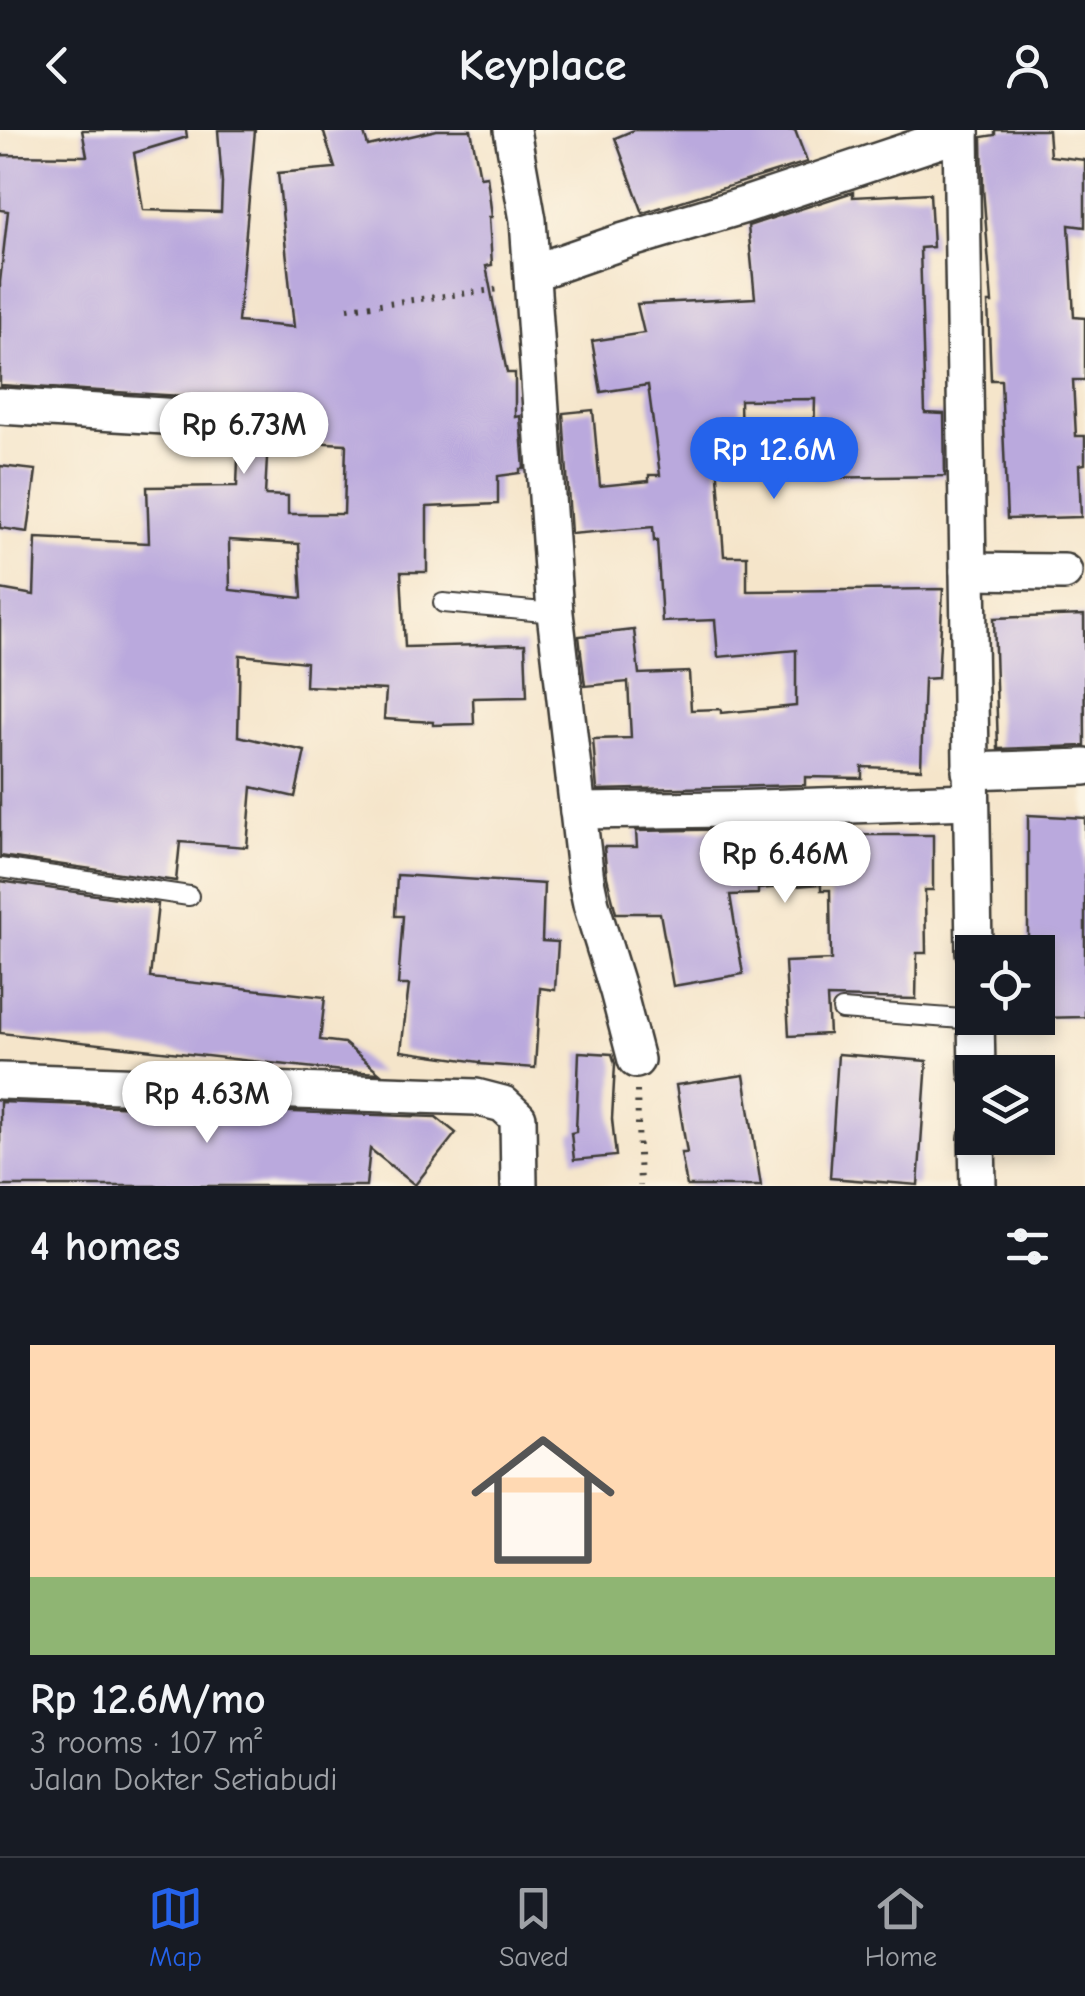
<!DOCTYPE html>
<meta charset="utf-8">
<style>
:root{--surface:#171b24;--page:#20242c;--text:#f1f3f6;--muted:#9ea1a6;--line:#363941;--accent:#2563eb}
body{margin:0;font-family:"Comic Neue",sans-serif;background:var(--page);color:var(--text);height:100vh;display:flex;flex-direction:column;font-size:38px;white-space:nowrap}
*{box-sizing:border-box;margin:0}
p{font-size:32px;color:var(--muted)}
.icon{flex:none;width:55px;height:55px;fill:none;stroke:currentColor;stroke-width:2;stroke-linecap:round;stroke-linejoin:round}
.map{position:relative;height:1056px;overflow:hidden}
.sheet{display:flex;flex-direction:column;background:var(--surface);flex:1}
.sheet>*{flex:none}
.controls{position:absolute;left:955px;top:805px;display:grid;gap:20px}
.controls a{display:grid;place-items:center;width:100px;height:100px;border-radius:0px;background:var(--surface);box-shadow:0 5px 15px #0003;font-size:50px}
.price{position:absolute;translate:-50% -85px;padding:0 22px;border-radius:35px;background:#fff;color:#222;font-size:32px;line-height:65px;filter:drop-shadow(0 2px 5px #0008)}
.price::after{content:'';position:absolute;left:50%;top:60px;width:30px;height:22px;margin-left:-15px;background:inherit;clip-path:polygon(0 0,100% 0,50% 100%)}
.price.active{background:var(--accent);color:#fff}
ul{padding:0;list-style:none}
li{display:grid;align-content:center;gap:20px;height:530px;padding:0 30px}
li span{display:grid;place-items:center;height:310px;border-radius:0px;color:#555}
li>.icon{margin-inline-start:auto}
span .icon{width:180px;height:180px;fill:#fffc;stroke-width:1}
li b{font-size:42px}
h2{display:flex;justify-content:space-between;align-items:center;height:120px;padding:0 30px;font-size:42px}
header{display:flex;justify-content:space-between;align-items:center;height:130px;padding:0 30px;background:var(--surface);font-size:45px;font-weight:700}
.dock{display:flex;justify-content:space-around;align-items:center;height:140px;border-top:2px solid var(--line);background:var(--surface);font-size:28px;color:var(--muted)}
.dock a{display:grid;justify-items:center;gap:5px}
.dock .active{color:var(--accent)}
.map>svg:first-child{display:block}
.building{fill:#baa9dd;fill-rule:evenodd}
.lines{fill:none;stroke-linecap:round;stroke-linejoin:round}
.service-casing{stroke:#3d3a36;stroke-width:22}
.minor-casing{stroke:#3d3a36;stroke-width:40}
.path{stroke:#3d3a36;stroke-width:6;stroke-dasharray:2.5 8;stroke-linecap:butt}
.service{stroke:#fff;stroke-width:18}
.minor{stroke:#fff;stroke-width:35}
</style>
<header><svg class="icon" aria-label="back" viewBox="0 0 24 24"><path d="M15 5l-7 7 7 7"/></svg>Keyplace<svg class="icon" aria-label="person" viewBox="0 0 24 24"><circle cx="12" cy="8" r="4"/><path d="M4 21q1-7 8-7t8 7"/></svg></header>
<div class="map">
<svg width="1085" height="1056" viewBox="0 0 1085 1056">
<rect width="100%" height="100%" fill="#fcf5e5"/>
<filter id="ink" filterUnits="userSpaceOnUse"><feTurbulence type="fractalNoise" baseFrequency=".01" numOctaves="2"/><feDisplacementMap in="SourceGraphic" scale="20" xChannelSelector="R" yChannelSelector="G"/><feConvolveMatrix kernelMatrix="1 2 1 2 8 2 1 2 1" color-interpolation-filters="sRGB"/></filter>
<filter id="wash" filterUnits="userSpaceOnUse"><feTurbulence type="fractalNoise" baseFrequency=".0048" numOctaves="4" result="noise"/><feDisplacementMap in="SourceGraphic" scale="40" xChannelSelector="R" yChannelSelector="G"/><feGaussianBlur stdDeviation="2.25" result="paint"/><feColorMatrix in="noise" values="0 0 0 0 0 0 0 0 0 0 0 0 0 0 0 0 0 1.4 0 .05"/><feComposite in="paint" operator="in"/></filter>
<g filter="url(#wash)">
<rect width="100%" height="100%" fill="#f5e5ca"/>
<g id="blocks">
<g class="building">
<path d="M82,0H186L187,7L134,23L143,80L221,82L222,53L218,0H255L238,192L294,197L278,43L335,38L323,0H363L368,16L437,0H471L480,47L487,46L492,87H489L492,135L486,136L507,243H515V287L520,286L524,339H520V343L498,346V374L427,377V442H401L405,517L525,514L527,567L473,568L474,594L433,595V592L384,589L386,560L305,556L306,532L240,525L238,606L305,621L295,667L252,657L247,717L180,712L176,751L0,726V459L34,465L36,408L149,413L147,357L237,356L240,275H228L214,268L0,255V152L8,81L0,80V25L87,26ZM268,310L346,314L344,384H288V366L265,365ZM229,410L299,414L302,468L230,460Z"/>
<path d="M634,0H795L807,32L643,83L615,8Z"/>
<path d="M995,0H1048L1050,26L1085,30V97L1069,95L1074,187L1085,188V250H1073L1076,306H1085V334L1079,335L1081,387L1007,389L1001,250H991L988,173H992L983,58L982,7L995,5Z"/>
<path d="M853,62V67L930,63L933,117L920,118L925,283L944,284L945,346L813,348L815,269L740,270L741,317L716,319L724,426H747V461L943,459L938,548L924,549L921,639L862,637V648L805,647V655L597,660L593,609L631,608L628,552L585,556L579,506L634,500L639,544L689,542L691,580L721,579V583L796,576V520L718,527L715,490L662,492L657,410L654,411L653,397L571,404L563,283L593,280L600,356L649,351V345H660L648,255L601,262L592,211L644,203L637,174L755,168L748,96Z"/>
<path d="M0,336L36,340L28,402L0,398Z"/>
<path d="M1084,485L1085,616L998,619L994,488Z"/>
<path d="M1028,685L1085,688V887L1038,888V822H1028Z"/>
<path d="M809,698V705H933V760H925L926,823H917L916,869L827,867L829,904L789,906L785,832L831,830L830,760H821V754L758,759V764L730,765L743,844L673,856L660,783H616L607,747L604,717H637L636,701Z"/>
<path d="M397,745L544,754L542,811L558,812L555,860L540,858L535,938L480,934V932L401,921L409,855H398L403,786H395Z"/>
<path d="M0,751L158,774L150,848L325,867L320,910L344,913L380,943L342,941L0,903Z"/>
<path d="M579,922L612,924L615,934L612,989L616,1026L574,1030L571,1003L576,1002Z"/>
<path d="M838,924L927,931L918,1055L830,1048Z"/>
<path d="M744,945L761,1056H687L681,1023H687L676,955Z"/>
<path d="M0,972L436,987L456,1003L415,1055L370,1019L366,1056H0Z"/>
</g>
</g>
</g>
<g filter="url(#ink)">
<use href="#blocks" fill-opacity="0" stroke="#3d3a36" stroke-width="2.5"/>
<g class="lines">
<g class="service-casing">
<g id="service">
<path d="M443,473L555,483"/>
<path d="M0,738L189,766"/>
<path d="M842,880L976,890"/>
</g>
</g>
<g class="minor-casing">
<g id="minor">
<path d="M512,0L528,90L555,483L586,750L591,774L618,861L636,930"/>
<path d="M961,0L974,822"/>
<path d="M532,143L621,112L745,75L961,3"/>
<path d="M0,276L213,289"/>
<path d="M968,441L1064,442"/>
<path d="M970,641L1085,637"/>
<path d="M578,681L729,679L971,671"/>
<path d="M976,888L977,942"/>
<path d="M0,951L476,967L503,974L518,988L519,1056"/>
<path d="M977,1008L978,1056"/>
</g>
</g>
<g class="path">
<path d="M348,178L501,159"/>
<path d="M637,961L640,1056"/>
</g>
<use href="#service" class="service"/>
<use href="#minor" class="minor"/>
</g>
</g>
</svg>
<div class="controls">
<a><svg class="icon" aria-label="locate" viewBox="0 0 24 24"><circle cx="12" cy="12" r="6"/><path d="M12 2v4M12 18v4M2 12h4M18 12h4"/></svg></a>
<a><svg class="icon" aria-label="layers" viewBox="0 0 24 24"><path d="M12 4l9 5-9 5-9-5zM3 14l9 5 9-5"/></svg></a>
</div>
<b class="price" style="left:244px;top:347px">Rp 6.73M</b>
<b class="price active" style="left:774px;top:372px">Rp 12.6M</b>
<b class="price" style="left:785px;top:776px">Rp 6.46M</b>
<b class="price" style="left:207px;top:1016px">Rp 4.63M</b>
</div>
<section class="sheet">
<h2>4 homes<svg class="icon" aria-label="filters" viewBox="0 0 24 24"><path d="M4 7h16M4 17h16"/><circle cx="9" cy="7" r="2"/><circle cx="15" cy="17" r="2"/></svg></h2>
<ul>
<li><span style="background:linear-gradient(#ffd9b3 75%,#8fb573 0)"><svg class="icon" aria-label="home" viewBox="0 0 24 24"><path d="M3 11l9-7 9 7M6 9v11h12V9"/></svg></span><div><b>Rp 12.6M/mo</b><p>3 rooms · 107 m²</p><p>Jalan Dokter Setiabudi</p></div></li>
</ul>
</section>
<nav class="dock">
<a class="active"><svg class="icon" aria-label="map" viewBox="0 0 24 24"><path d="M3 6l6-2 6 2 6-2v14l-6 2-6-2-6 2zM9 4v14M15 6v14"/></svg>Map</a>
<a><svg class="icon" aria-label="saved" viewBox="0 0 24 24"><path d="M7 4h10v16l-5-4-5 4z"/></svg>Saved</a>
<a><svg class="icon" aria-label="home" viewBox="0 0 24 24"><path d="M3 11l9-7 9 7M6 9v11h12V9"/></svg>Home</a>
</nav>
